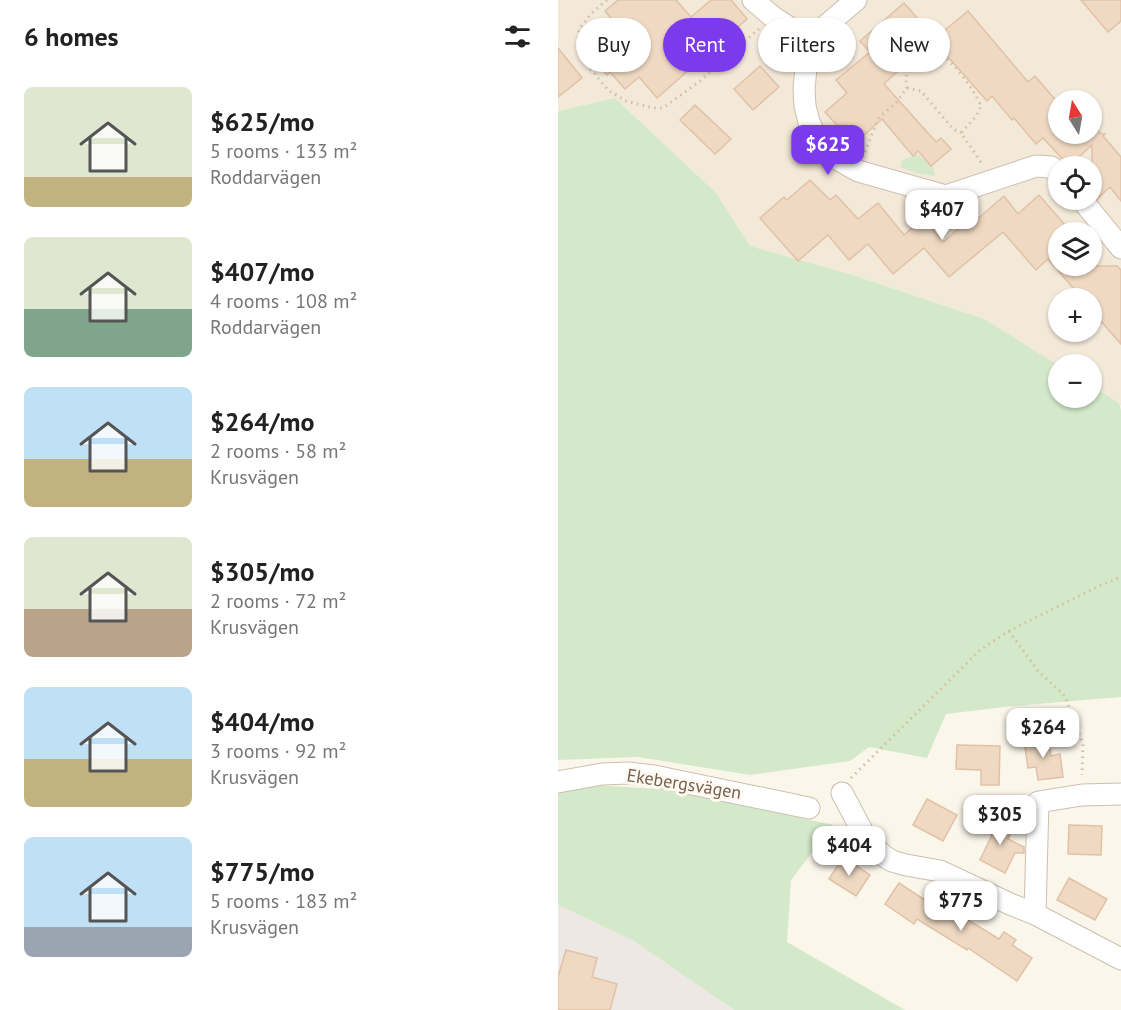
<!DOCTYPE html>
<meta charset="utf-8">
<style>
:root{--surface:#fff;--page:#f6f6f6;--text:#222;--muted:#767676;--accent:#7c3aed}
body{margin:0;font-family:"PT Sans",sans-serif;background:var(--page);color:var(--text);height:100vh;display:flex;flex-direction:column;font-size:22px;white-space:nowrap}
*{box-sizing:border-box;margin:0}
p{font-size:20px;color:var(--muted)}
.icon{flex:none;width:33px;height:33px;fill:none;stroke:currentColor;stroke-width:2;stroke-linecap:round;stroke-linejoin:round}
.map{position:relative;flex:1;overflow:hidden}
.panel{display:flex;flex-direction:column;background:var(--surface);width:558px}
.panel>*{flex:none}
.top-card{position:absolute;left:18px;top:18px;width:454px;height:54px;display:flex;gap:12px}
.needle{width:39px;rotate:349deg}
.fabs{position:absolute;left:490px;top:90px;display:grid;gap:12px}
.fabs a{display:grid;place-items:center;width:54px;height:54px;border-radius:50%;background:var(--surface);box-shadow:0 2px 4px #0004;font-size:30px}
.price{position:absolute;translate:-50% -51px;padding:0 14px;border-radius:12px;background:#fff;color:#222;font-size:20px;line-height:39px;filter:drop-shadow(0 2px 3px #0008)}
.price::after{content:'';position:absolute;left:50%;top:36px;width:18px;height:14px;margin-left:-9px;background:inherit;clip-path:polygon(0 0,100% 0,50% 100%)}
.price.current{background:var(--accent);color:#fff}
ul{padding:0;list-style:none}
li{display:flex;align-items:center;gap:18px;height:150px;padding:0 24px}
li span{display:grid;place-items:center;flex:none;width:168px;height:120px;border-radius:9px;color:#555}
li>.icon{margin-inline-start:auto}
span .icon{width:72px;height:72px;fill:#fffc;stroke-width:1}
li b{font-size:26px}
h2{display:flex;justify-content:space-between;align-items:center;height:72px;padding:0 24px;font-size:26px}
.pill{padding:0 21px;border-radius:27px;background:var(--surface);box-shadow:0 2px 4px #0004;font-size:21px;line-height:54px}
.pill.current{background:var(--accent);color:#fff}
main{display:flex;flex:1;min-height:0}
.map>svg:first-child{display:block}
.residential{fill:#f3e9d9;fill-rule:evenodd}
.industrial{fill:#ede8e3}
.green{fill:#d3e9c9}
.building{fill:#efd9c3;stroke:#e1c1a5;stroke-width:1.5}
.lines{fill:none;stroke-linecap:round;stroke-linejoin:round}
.street-casing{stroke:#cdbfb0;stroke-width:23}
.path{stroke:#d5bca6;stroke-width:3;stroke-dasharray:1.5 4.5;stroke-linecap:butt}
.street{stroke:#fff;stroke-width:21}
.labels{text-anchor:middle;stroke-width:6;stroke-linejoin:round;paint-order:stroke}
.street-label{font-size:18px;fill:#75604f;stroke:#fefaf1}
</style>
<main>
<section class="panel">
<h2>6 homes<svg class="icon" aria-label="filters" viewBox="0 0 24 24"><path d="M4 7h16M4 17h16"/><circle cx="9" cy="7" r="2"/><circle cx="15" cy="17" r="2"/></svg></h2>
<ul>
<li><span style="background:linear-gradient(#dfe7d0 75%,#c2b280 0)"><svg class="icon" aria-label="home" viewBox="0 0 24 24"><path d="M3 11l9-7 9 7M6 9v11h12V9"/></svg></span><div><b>$625/mo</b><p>5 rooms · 133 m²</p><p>Roddarvägen</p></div></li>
<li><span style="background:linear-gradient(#dfe7d0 60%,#7fa58c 0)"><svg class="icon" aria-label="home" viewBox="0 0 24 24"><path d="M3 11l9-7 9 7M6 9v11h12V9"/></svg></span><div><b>$407/mo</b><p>4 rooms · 108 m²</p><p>Roddarvägen</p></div></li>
<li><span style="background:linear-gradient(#bfe0f5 60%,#c2b280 0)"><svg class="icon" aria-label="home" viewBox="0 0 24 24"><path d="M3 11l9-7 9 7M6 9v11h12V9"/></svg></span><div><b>$264/mo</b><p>2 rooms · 58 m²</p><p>Krusvägen</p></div></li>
<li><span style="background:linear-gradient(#dfe7d0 60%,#b9a48a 0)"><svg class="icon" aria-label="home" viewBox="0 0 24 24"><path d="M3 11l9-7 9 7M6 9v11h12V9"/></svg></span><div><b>$305/mo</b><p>2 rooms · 72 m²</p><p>Krusvägen</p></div></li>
<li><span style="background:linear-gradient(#bfe0f5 60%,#c2b280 0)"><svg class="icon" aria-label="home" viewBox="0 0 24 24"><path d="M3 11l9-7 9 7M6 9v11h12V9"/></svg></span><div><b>$404/mo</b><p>3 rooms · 92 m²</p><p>Krusvägen</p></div></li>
<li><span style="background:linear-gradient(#bfe0f5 75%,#9aa5b1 0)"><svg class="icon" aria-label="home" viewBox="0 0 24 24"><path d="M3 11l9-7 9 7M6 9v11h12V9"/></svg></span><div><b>$775/mo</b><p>5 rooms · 183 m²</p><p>Krusvägen</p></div></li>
</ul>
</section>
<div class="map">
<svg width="563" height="1010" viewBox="0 0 563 1010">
<rect width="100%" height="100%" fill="#fbf6ea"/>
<path class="residential" d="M0,0H563V407L561,403L534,386V364H501V366L408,313L298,276L192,246L158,193L57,98L0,111ZM501,100H534V134H501ZM501,166H534V200H501ZM501,232H534V266H501ZM501,298H534V332H501Z"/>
<path class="industrial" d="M0,905L76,941L176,1010H0Z"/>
<g class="green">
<path d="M57,98L158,193L192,246L298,276L426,319L501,366V398H534V386L561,403L563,410V697L454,706L388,714L369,758L311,747L292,761L192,775L80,757L0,760V111Z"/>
<path d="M358,153L373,166H375L377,176L358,173L342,167L344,160L355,156Z"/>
<path d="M18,784L118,790L275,825L233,880L229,942L347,1010H176L76,941L0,905V787Z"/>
</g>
<g class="building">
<path d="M60,0H118L133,17L153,0H173L189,19L99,98L81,77L67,89L52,72L49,75L38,62L68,36L47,11Z"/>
<path d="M523,0H563V21L550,32Z"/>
<path d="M346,3L376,37L326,84L378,142L383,138L393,149L373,166L360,151L355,156L324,119L296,144L267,112L289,93L278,80L312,52L302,41Z"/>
<path d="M410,11L470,82L477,76L501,104V134H534V123L543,134H547L545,136L563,157V201L552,187L539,199L534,192V145L511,166L485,138L478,144L456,118L454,120L434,96L429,101L375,40Z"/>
<path d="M0,48L24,78L0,97Z"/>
<path d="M202,66L221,87L195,110L176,89Z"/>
<path d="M137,105L173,139L157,154L122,120Z"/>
<path d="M252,180L272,200L278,195L300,219L320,203L346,235L365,219L385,242L405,225L408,229L446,196L460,214L481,195L513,232H501V266H559L563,270V344L534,311V298H524L490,259L478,270L445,232L391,277L366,248L335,274L310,244L291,260L270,235L240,261L202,218L226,197L229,200Z"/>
<path d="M490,738L493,756L502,754L505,777L480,780L478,767L470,768L466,741Z"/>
<path d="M399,745L442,746L441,785H423V770L398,769Z"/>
<path d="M369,799L399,815L385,841L355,825Z"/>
<path d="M434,817L455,827L450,839L466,847V853H457L447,873L422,860L434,835L427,831Z"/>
<path d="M511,825L544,826L543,855L510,854Z"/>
<path d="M285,857L312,875L298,896L271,879Z"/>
<path d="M511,878L549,899L537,920L499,900Z"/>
<path d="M341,883L391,916L394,910L441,939L446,932L458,940L454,945L474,958L459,981L410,948L409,950L359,919L356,924L327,904Z"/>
<path d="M8,950L39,958L34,977L59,984L52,1010H0V977Z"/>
</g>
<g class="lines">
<g class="street-casing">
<g id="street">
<path d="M195,0L215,17L251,40"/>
<path d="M298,0L251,40L246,88L247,106L251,122L260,141L274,156L300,171L388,196L478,166L493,167L501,174"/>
<path d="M524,200L563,248"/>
<path d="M0,782L44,774L70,773L96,776L251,808"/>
<path d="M284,793L310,842L326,856L334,861L348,865L382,871L452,904L477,914L563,959"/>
<path d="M477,914L480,802L524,795L563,794"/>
</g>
</g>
<g class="path">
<path d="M49,0L34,13L21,29L20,44L22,56L50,90L68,101L95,108H105L142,81L201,29"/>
<path d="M349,88L363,91L395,129L403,133"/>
<path d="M307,152L321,117L338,103L349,88C347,76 348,71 357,62C361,59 367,53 373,52C390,50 417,92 423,106L419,115L403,133L421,159L424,165"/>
<path d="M451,631L480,671L507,696L525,744L524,775"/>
<path d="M293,778L423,649L451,631L541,586L563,577"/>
</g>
<use href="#street" class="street"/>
</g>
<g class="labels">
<g class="street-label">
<text transform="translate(126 784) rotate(9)" y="6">Ekebergsvägen</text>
</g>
</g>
</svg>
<div class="fabs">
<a><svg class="needle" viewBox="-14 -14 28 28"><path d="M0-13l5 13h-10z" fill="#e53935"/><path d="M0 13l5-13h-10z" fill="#767676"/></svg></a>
<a><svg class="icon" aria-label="locate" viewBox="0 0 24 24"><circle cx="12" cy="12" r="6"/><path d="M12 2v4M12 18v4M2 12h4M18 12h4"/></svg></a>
<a><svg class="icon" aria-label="layers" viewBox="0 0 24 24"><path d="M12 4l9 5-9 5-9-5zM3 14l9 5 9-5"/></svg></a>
<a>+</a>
<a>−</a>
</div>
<b class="price current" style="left:270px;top:176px">$625</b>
<b class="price" style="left:384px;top:241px">$407</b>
<b class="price" style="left:485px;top:759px">$264</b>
<b class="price" style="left:442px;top:846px">$305</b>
<b class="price" style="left:291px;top:877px">$404</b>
<b class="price" style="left:403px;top:932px">$775</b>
<div class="top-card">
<a class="pill">Buy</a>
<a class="pill current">Rent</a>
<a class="pill">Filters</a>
<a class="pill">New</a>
</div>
</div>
</main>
